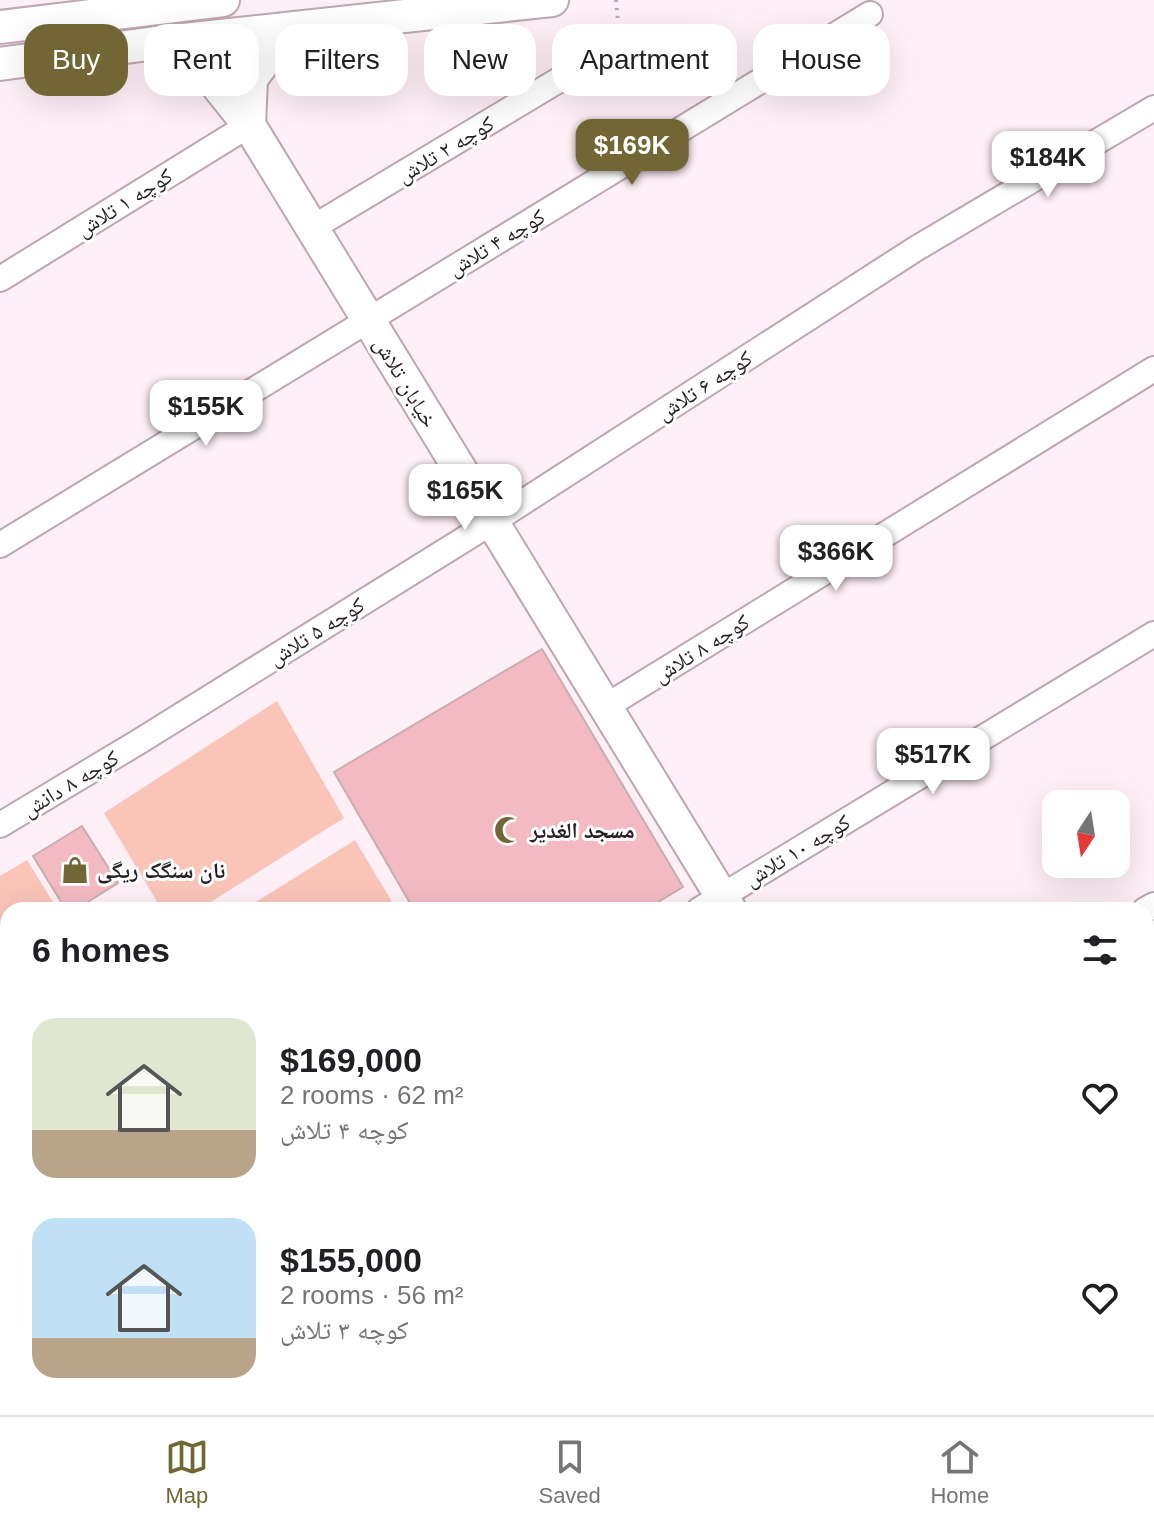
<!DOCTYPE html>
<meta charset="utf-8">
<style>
:root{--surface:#fff;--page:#f6f6f6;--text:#202124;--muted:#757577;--line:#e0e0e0;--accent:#726734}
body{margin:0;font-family:Arial,"Noto Naskh Arabic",sans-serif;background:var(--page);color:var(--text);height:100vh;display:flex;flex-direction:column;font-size:30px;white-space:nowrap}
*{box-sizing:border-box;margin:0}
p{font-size:26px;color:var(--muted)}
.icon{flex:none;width:44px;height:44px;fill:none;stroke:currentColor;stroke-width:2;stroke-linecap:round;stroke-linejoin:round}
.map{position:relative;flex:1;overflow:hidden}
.details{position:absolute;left:0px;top:902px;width:1154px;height:514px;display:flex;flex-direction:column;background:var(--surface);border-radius:24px 24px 0 0;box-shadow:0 8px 32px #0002}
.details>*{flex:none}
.guide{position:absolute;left:24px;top:24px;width:1106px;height:72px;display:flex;gap:16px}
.needle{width:52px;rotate:192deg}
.buttons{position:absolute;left:1042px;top:790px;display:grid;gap:16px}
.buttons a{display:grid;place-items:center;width:88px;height:88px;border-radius:16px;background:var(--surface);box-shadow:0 8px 32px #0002;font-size:40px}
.price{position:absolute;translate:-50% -68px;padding:0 18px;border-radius:16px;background:#fff;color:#222;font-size:26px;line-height:52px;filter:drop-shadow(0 2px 4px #0008)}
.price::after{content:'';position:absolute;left:50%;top:48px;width:24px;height:18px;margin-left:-12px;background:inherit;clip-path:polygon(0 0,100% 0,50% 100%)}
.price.on{background:var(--accent);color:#fff}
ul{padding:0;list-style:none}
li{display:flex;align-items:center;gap:24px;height:200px;padding:0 32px}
li span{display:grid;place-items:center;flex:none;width:224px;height:160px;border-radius:24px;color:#555}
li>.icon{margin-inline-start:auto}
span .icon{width:96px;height:96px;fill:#fffc;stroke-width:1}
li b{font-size:34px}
h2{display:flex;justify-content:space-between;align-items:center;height:96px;padding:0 32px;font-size:34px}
.chip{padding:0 28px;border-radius:24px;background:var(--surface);box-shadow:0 8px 32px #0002;font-size:28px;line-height:72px}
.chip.on{background:var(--accent);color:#fff}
.tab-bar{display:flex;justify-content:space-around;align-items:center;height:112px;border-top:2px solid var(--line);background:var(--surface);font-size:22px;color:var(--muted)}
.tab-bar a{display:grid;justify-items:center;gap:4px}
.tab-bar .on{color:var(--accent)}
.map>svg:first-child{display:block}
.green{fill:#fac4b9}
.building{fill:#f3bac2;stroke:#c8adb1;stroke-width:2}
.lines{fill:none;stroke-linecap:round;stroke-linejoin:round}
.street-casing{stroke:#bea6b2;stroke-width:28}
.secondary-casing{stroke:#bea6b2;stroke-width:36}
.path{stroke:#b6a8af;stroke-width:4;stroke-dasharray:2 6;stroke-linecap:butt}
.street{stroke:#fff;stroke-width:24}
.secondary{stroke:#fff;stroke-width:32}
.labels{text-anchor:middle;stroke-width:6;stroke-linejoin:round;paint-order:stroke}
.street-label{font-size:22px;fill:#271e23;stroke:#fff}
.poi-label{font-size:22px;font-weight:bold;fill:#271e23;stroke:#fff;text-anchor:start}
</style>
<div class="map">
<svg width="1154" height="1415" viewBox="0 0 1154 1415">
<rect width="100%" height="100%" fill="#ffeff7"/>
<g class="green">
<path d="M277,701L344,818L198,910H162L104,813Z"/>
<path d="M355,840L397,910H243Z"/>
<path d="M27,860L58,910H8V1011L0,998V876Z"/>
</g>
<g class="building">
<path d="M542,649L683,887L645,910H414L334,772Z"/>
<path d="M82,826L118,883L75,910H66L33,856Z"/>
</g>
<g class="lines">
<g class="street-casing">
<g id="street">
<path d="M312,228L619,44"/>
<path d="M0,279L249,125"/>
<path d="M0,545L870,14"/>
<path d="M605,707L1154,369"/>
<path d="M0,825L140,741L492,522L917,248L1154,108"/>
<path d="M699,910L1154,634"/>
<path d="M1145,910L1154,905"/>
<path d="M0,1026L8,1039"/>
<path d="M0,1082L8,1077"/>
<path d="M1146,1162L1154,1157"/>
<path d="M0,1337L8,1332"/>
<path d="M325,1415L336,1408"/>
<path d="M745,1415L756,1408"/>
</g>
</g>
<g class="secondary-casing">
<g id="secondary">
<path d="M0,27L223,0"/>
<path d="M156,43L209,75L249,125L730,910"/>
<path d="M0,64L156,43L552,0"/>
<path d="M249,125L251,79L269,55L295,28"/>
<path d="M0,1270L8,1283"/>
<path d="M85,1408L89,1415"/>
<path d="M1037,1408L1041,1415"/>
</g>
</g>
<path class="path" d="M616,0L618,22"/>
<use href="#street" class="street"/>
<use href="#secondary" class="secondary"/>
</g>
<defs>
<g id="mosque-bare" transform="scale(2.16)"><path d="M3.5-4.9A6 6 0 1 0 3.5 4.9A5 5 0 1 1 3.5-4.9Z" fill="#726734" stroke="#fff" stroke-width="2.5" paint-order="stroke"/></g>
<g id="shop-bare" transform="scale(2.16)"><path d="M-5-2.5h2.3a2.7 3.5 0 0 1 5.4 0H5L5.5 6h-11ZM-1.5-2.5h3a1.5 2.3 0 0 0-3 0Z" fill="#726734" stroke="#fff" stroke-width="2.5" paint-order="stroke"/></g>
</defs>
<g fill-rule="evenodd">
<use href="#mosque-bare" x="508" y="830"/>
<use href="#shop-bare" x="75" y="870"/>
</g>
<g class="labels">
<g class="street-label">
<text transform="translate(445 149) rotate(-31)" y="8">کوچه ۲ تلاش</text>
<text transform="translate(124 202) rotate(-32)" y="8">کوچه ۱ تلاش</text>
<text transform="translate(496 242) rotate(-31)" y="8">کوچه ۴ تلاش</text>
<text transform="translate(406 382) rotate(59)" y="8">خیابان تلاش</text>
<text transform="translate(704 385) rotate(-33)" y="8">کوچه ۶ تلاش</text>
<text transform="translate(316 631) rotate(-32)" y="8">کوچه ۵ تلاش</text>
<text transform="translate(701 648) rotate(-32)" y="8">کوچه ۸ تلاش</text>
<text transform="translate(70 783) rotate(-31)" y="8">کوچه ۸ دانش</text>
<text transform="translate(797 850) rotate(-31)" y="8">کوچه ۱۰ تلاش</text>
</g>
<g class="poi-label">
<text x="530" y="838">مسجد الغدیر</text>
<text x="97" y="878">نان سنگک ریگی</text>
</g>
</g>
</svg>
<div class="buttons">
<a><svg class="needle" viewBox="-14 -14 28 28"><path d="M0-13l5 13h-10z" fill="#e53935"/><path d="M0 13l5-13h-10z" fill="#757577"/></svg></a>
</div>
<b class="price on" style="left:632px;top:187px">$169K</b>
<b class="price" style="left:1048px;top:199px">$184K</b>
<b class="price" style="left:206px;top:448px">$155K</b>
<b class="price" style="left:465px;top:532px">$165K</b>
<b class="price" style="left:836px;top:593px">$366K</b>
<b class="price" style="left:933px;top:796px">$517K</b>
<div class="guide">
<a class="chip on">Buy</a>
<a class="chip">Rent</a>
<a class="chip">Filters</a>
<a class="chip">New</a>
<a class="chip">Apartment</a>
<a class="chip">House</a>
</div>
<section class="details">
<h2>6 homes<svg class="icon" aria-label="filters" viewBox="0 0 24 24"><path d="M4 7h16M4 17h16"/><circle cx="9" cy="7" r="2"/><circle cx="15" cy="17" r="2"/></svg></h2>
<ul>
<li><span style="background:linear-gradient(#dfe7d0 70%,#b9a48a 0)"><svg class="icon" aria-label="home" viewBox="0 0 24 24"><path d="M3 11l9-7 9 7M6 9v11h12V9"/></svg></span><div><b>$169,000</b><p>2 rooms · 62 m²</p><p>کوچه ۴ تلاش</p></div><svg class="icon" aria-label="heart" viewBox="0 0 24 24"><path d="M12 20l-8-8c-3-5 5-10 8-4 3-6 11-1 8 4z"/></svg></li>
<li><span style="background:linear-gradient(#bfe0f5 75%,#b9a48a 0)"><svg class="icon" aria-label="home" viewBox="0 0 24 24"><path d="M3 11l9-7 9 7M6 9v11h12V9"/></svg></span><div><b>$155,000</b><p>2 rooms · 56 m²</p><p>کوچه ۳ تلاش</p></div><svg class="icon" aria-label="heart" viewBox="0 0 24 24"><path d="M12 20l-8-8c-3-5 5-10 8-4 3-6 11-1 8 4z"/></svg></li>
</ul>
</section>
</div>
<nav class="tab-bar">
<a class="on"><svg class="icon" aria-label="map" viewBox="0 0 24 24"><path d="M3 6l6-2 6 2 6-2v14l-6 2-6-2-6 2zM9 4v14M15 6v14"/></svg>Map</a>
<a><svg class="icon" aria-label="saved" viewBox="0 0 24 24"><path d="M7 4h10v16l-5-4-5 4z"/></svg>Saved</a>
<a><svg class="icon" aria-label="home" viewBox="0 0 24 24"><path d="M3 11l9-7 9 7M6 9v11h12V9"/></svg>Home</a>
</nav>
